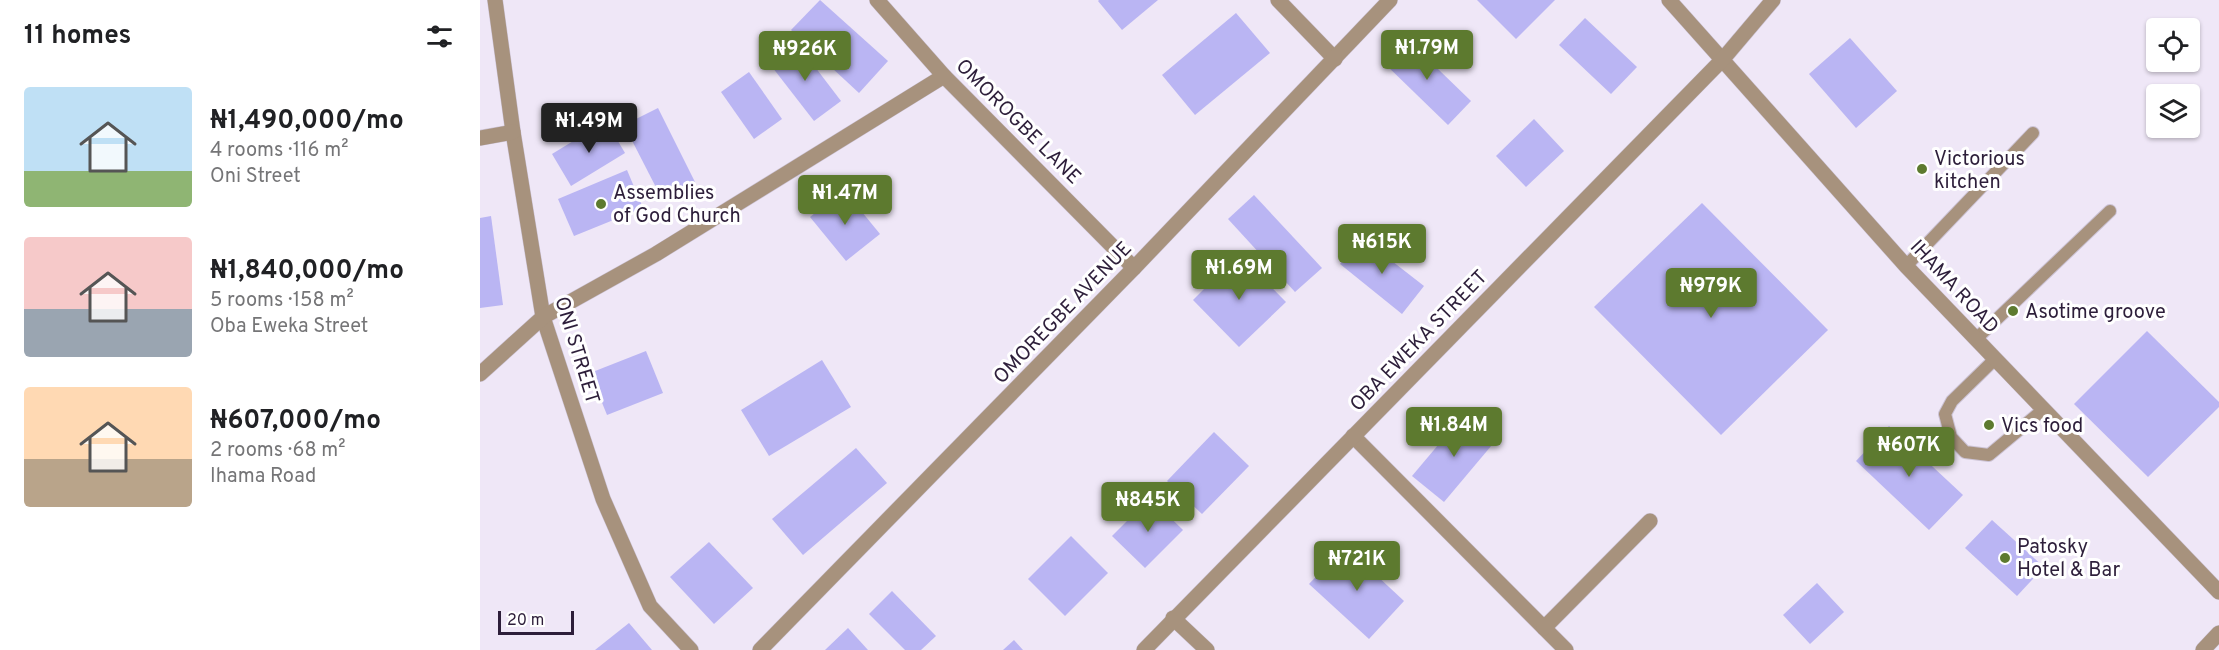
<!DOCTYPE html>
<meta charset="utf-8">
<style>
:root{--surface:#fff;--page:#f6f6f6;--text:#202124;--muted:#757577;--accent:#5d7a2f}
body{margin:0;font-family:Overpass,sans-serif;background:var(--page);color:var(--text);height:100vh;display:flex;flex-direction:column;font-size:22px;white-space:nowrap}
*{box-sizing:border-box;margin:0}
p{font-size:20px;color:var(--muted)}
.icon{flex:none;width:33px;height:33px;fill:none;stroke:currentColor;stroke-width:2;stroke-linecap:round;stroke-linejoin:round}
.map{position:relative;flex:1;overflow:hidden}
.drawer{display:flex;flex-direction:column;background:var(--surface);width:480px}
.drawer>*{flex:none}
.buttons{position:absolute;left:1666px;top:18px;display:grid;gap:12px}
.buttons a{display:grid;place-items:center;width:54px;height:54px;border-radius:6px;background:var(--surface);box-shadow:0 2px 4px #0004;font-size:30px}
.scale{position:absolute;left:18px;bottom:15px;width:76px;box-sizing:border-box;padding-left:6px;border:3px solid #2d1e3a;border-top:0;font-size:16px;line-height:21px;white-space:nowrap;color:#2d1e3a;-webkit-text-stroke:4px #fff;paint-order:stroke}
.price{position:absolute;translate:-50% -51px;padding:0 14px;border-radius:6px;background:var(--accent);color:#fff;font-size:20px;line-height:39px;filter:drop-shadow(0 2px 3px #0008)}
.price::after{content:'';position:absolute;left:50%;top:36px;width:18px;height:14px;margin-left:-9px;background:inherit;clip-path:polygon(0 0,100% 0,50% 100%)}
.price.on{background:#222;color:#fff}
ul{padding:0;list-style:none}
li{display:flex;align-items:center;gap:18px;height:150px;padding:0 24px}
li span{display:grid;place-items:center;flex:none;width:168px;height:120px;border-radius:6px;color:#555}
li>.icon{margin-inline-start:auto}
span .icon{width:72px;height:72px;fill:#fffc;stroke-width:1}
li b{font-size:26px}
h2{display:flex;justify-content:space-between;align-items:center;height:72px;padding:0 24px;font-size:26px}
main{display:flex;flex:1;min-height:0}
.map>svg:first-child{display:block}
.building{fill:#bab5f3}
.lines{fill:none;stroke-linecap:round;stroke-linejoin:round}
.service-casing{stroke:#ccc3d5;stroke-width:14}
.minor-casing{stroke:#ccc3d5;stroke-width:16}
.service{stroke:#a7927d;stroke-width:12}
.minor{stroke:#a7927d;stroke-width:15}
.poi-dot{fill:#5d7a2f;stroke:#fff;stroke-width:2}
.labels{text-anchor:middle;stroke-width:6;stroke-linejoin:round;paint-order:stroke}
.street-label{font-size:20px;fill:#2d1e3a;stroke:#fff}
.poi-label{font-size:20px;fill:#2d1e3a;stroke:#fff;text-anchor:start}
</style>
<main>
<section class="drawer">
<h2>11 homes<svg class="icon" aria-label="filters" viewBox="0 0 24 24"><path d="M4 7h16M4 17h16"/><circle cx="9" cy="7" r="2"/><circle cx="15" cy="17" r="2"/></svg></h2>
<ul>
<li><span style="background:linear-gradient(#bfe0f5 70%,#8fb573 0)"><svg class="icon" aria-label="home" viewBox="0 0 24 24"><path d="M3 11l9-7 9 7M6 9v11h12V9"/></svg></span><div><b>₦1,490,000/mo</b><p>4 rooms · 116 m²</p><p>Oni Street</p></div></li>
<li><span style="background:linear-gradient(#f6c9c9 60%,#9aa5b1 0)"><svg class="icon" aria-label="home" viewBox="0 0 24 24"><path d="M3 11l9-7 9 7M6 9v11h12V9"/></svg></span><div><b>₦1,840,000/mo</b><p>5 rooms · 158 m²</p><p>Oba Eweka Street</p></div></li>
<li><span style="background:linear-gradient(#ffd9b3 60%,#b9a48a 0)"><svg class="icon" aria-label="home" viewBox="0 0 24 24"><path d="M3 11l9-7 9 7M6 9v11h12V9"/></svg></span><div><b>₦607,000/mo</b><p>2 rooms · 68 m²</p><p>Ihama Road</p></div></li>
</ul>
</section>
<div class="map">
<svg width="1739" height="650" viewBox="0 0 1739 650">
<rect width="100%" height="100%" fill="#efe7f7"/>
<g class="building">
<path d="M340,0L408,61L379,93L311,30Z"/>
<path d="M619,0H678L642,30L618,1Z"/>
<path d="M997,0H1075L1036,39Z"/>
<path d="M756,13L790,53L715,115L682,75Z"/>
<path d="M1105,18L1157,67L1131,94L1079,45Z"/>
<path d="M926,38L991,101L968,125L903,62Z"/>
<path d="M1370,38L1417,91L1376,128L1329,74Z"/>
<path d="M316,42L361,101L334,121L289,63Z"/>
<path d="M269,72L302,119L274,139L241,92Z"/>
<path d="M178,108L215,182L182,199L144,125Z"/>
<path d="M1054,119L1084,151L1046,187L1016,156Z"/>
<path d="M126,121L145,153L91,186L72,154Z"/>
<path d="M147,170L163,208L94,236L78,199Z"/>
<path d="M364,190L400,234L366,261L330,217Z"/>
<path d="M774,195L842,268L815,292L748,219Z"/>
<path d="M1222,203L1348,330L1241,435L1114,307Z"/>
<path d="M11,216L23,305L0,308V218Z"/>
<path d="M881,237L944,286L922,314L860,264Z"/>
<path d="M759,254L806,302L759,347L713,300Z"/>
<path d="M1667,331L1739,402V407L1668,477L1594,404Z"/>
<path d="M166,351L183,393L127,415L110,373Z"/>
<path d="M342,360L371,407L289,456L261,410Z"/>
<path d="M985,413L1017,439L964,502L932,476Z"/>
<path d="M1409,426L1483,495L1449,530L1376,461Z"/>
<path d="M734,432L769,466L722,514L687,481Z"/>
<path d="M376,448L407,483L323,555L292,519Z"/>
<path d="M670,498L703,530L665,568L632,536Z"/>
<path d="M1512,520L1564,567L1537,596L1485,548Z"/>
<path d="M591,536L628,573L585,616L548,579Z"/>
<path d="M229,542L273,588L234,624L190,577Z"/>
<path d="M865,546L924,601L889,639L829,584Z"/>
<path d="M1337,583L1364,612L1330,644L1303,615Z"/>
<path d="M412,591L456,636L441,650H425L389,614Z"/>
<path d="M149,623L172,650H115Z"/>
<path d="M368,628L388,650H345Z"/>
<path d="M534,640L543,650H523Z"/>
</g>
<g class="lines">
<g class="service-casing">
<g id="service">
<path d="M1426,266L1553,133"/>
<path d="M1496,339L1630,211"/>
<path d="M1515,359L1472,401L1465,414L1471,437L1485,452L1509,455L1564,409"/>
</g>
</g>
<g class="minor-casing">
<g id="minor">
<path d="M15,0L33,132L63,317L123,499L170,606L211,650"/>
<path d="M397,0L464,76L654,268"/>
<path d="M798,0L855,59"/>
<path d="M1189,0L1426,266L1739,592"/>
<path d="M0,138L33,132"/>
<path d="M0,374L63,317L176,254L464,76"/>
<path d="M873,436L1086,650"/>
<path d="M693,618L727,650"/>
<path d="M1064,628L1170,521"/>
<path d="M280,650L654,268L910,0"/>
<path d="M664,650L1243,59L1293,0"/>
<path d="M1723,650L1739,633"/>
</g>
</g>
<use href="#service" class="service"/>
<use href="#minor" class="minor"/>
</g>
<g class="poi-dot">
<circle cx="1442" cy="169" r="6"/>
<circle cx="121" cy="204" r="6"/>
<circle cx="1533" cy="311" r="6"/>
<circle cx="1509" cy="425" r="6"/>
<circle cx="1525" cy="558" r="6"/>
</g>
<g class="labels">
<g class="street-label">
<text transform="translate(539 121) rotate(45)" y="7">OMOROGBE LANE</text>
<text transform="translate(1475 286) rotate(47)" y="7">IHAMA ROAD</text>
<text transform="translate(582 312) rotate(-46)" y="7">OMOREGBE AVENUE</text>
<text transform="translate(938 340) rotate(-46)" y="7">OBA EWEKA STREET</text>
<text transform="translate(98 350) rotate(73)" y="7">ONI STREET</text>
</g>
<g class="poi-label">
<text x="1454" y="165">Victorious<tspan x="1454" dy="23">kitchen</tspan></text>
<text x="133" y="199">Assemblies<tspan x="133" dy="23">of God Church</tspan></text>
<text x="1545" y="318">Asotime groove</text>
<text x="1521" y="432">Vics food</text>
<text x="1537" y="553">Patosky<tspan x="1537" dy="23">Hotel &amp; Bar</tspan></text>
</g>
</g>
</svg>
<div class="buttons">
<a><svg class="icon" aria-label="locate" viewBox="0 0 24 24"><circle cx="12" cy="12" r="6"/><path d="M12 2v4M12 18v4M2 12h4M18 12h4"/></svg></a>
<a><svg class="icon" aria-label="layers" viewBox="0 0 24 24"><path d="M12 4l9 5-9 5-9-5zM3 14l9 5 9-5"/></svg></a>
</div>
<div class="scale">20 m</div>
<b class="price" style="left:947px;top:81px">₦1.79M</b>
<b class="price" style="left:325px;top:82px">₦926K</b>
<b class="price on" style="left:109px;top:154px">₦1.49M</b>
<b class="price" style="left:365px;top:226px">₦1.47M</b>
<b class="price" style="left:902px;top:275px">₦615K</b>
<b class="price" style="left:759px;top:301px">₦1.69M</b>
<b class="price" style="left:1231px;top:319px">₦979K</b>
<b class="price" style="left:974px;top:458px">₦1.84M</b>
<b class="price" style="left:1429px;top:478px">₦607K</b>
<b class="price" style="left:668px;top:533px">₦845K</b>
<b class="price" style="left:877px;top:592px">₦721K</b>
</div>
</main>
